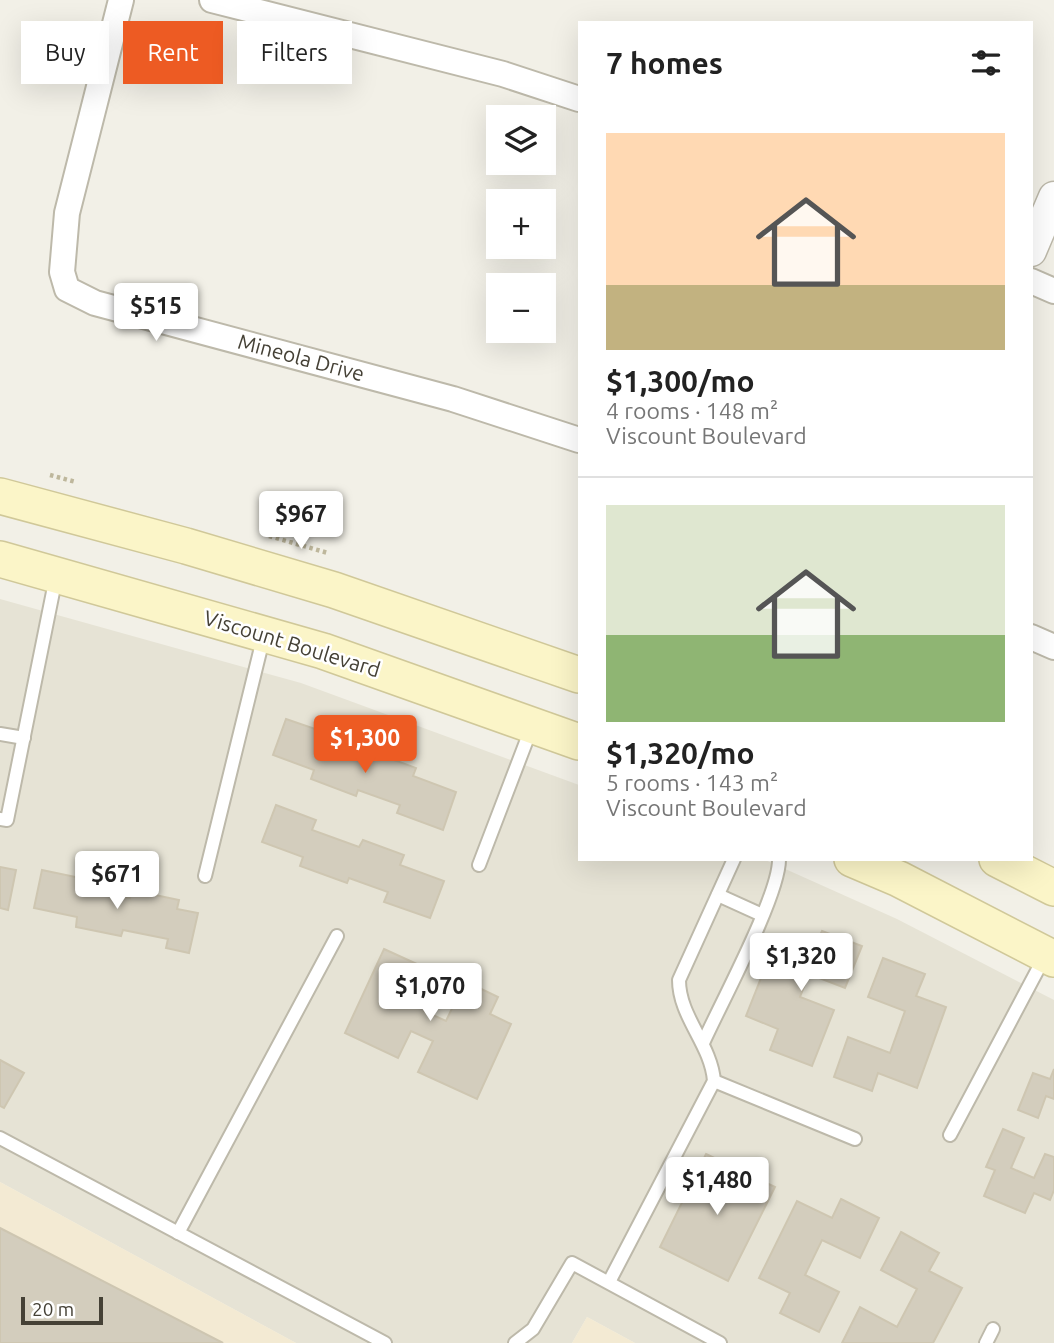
<!DOCTYPE html>
<meta charset="utf-8">
<style>
:root{--surface:#fff;--page:#f6f6f6;--text:#222;--muted:#767676;--line:#e0e0e0;--accent:#ed5b23}
body{margin:0;font-family:Ubuntu,sans-serif;background:var(--page);color:var(--text);height:100vh;display:flex;flex-direction:column;font-size:26px;white-space:nowrap}
*{box-sizing:border-box;margin:0}
p{font-size:23px;color:var(--muted)}
.icon{flex:none;width:38px;height:38px;fill:none;stroke:currentColor;stroke-width:2;stroke-linecap:round;stroke-linejoin:round}
.map{position:relative;flex:1;overflow:hidden}
.details{position:absolute;left:578px;top:21px;width:455px;height:840px;display:flex;flex-direction:column;background:var(--surface);border-radius:0px;box-shadow:0 7px 28px #0002}
.details>*{flex:none}
.banner{position:absolute;left:21px;top:21px;width:452px;height:63px;display:flex;gap:14px}
.tools{position:absolute;left:486px;top:105px;display:grid;gap:14px}
.tools a{display:grid;place-items:center;width:70px;height:70px;border-radius:0px;background:var(--surface);box-shadow:0 7px 28px #0002;font-size:35px}
.scale{position:absolute;left:21px;bottom:18px;width:82px;box-sizing:border-box;padding-left:7px;border:4px solid #454136;border-top:0;font-size:19px;line-height:24px;white-space:nowrap;color:#454136;-webkit-text-stroke:5px #fff;paint-order:stroke}
.price{position:absolute;translate:-50% -60px;padding:0 16px;border-radius:7px;background:#fff;color:#222;font-size:23px;line-height:46px;filter:drop-shadow(0 2px 4px #0008)}
.price::after{content:'';position:absolute;left:50%;top:42px;width:21px;height:16px;margin-left:-10px;background:inherit;clip-path:polygon(0 0,100% 0,50% 100%)}
.price.selected{background:var(--accent);color:#fff}
ul{padding:0;list-style:none}
li{display:grid;align-content:center;gap:14px;height:371px;padding:0 28px}
li+li{border-top:2px solid var(--line)}
li span{display:grid;place-items:center;height:217px;border-radius:0px;color:#555}
li>.icon{margin-inline-start:auto}
span .icon{width:126px;height:126px;fill:#fffc;stroke-width:1}
li b{font-size:30px}
h2{display:flex;justify-content:space-between;align-items:center;height:84px;padding:0 28px;font-size:30px}
.tag{padding:0 24px;border-radius:0px;background:var(--surface);box-shadow:0 7px 28px #0002;font-size:24px;line-height:63px}
.tag.selected{background:var(--accent);color:#fff}
.map>svg:first-child{display:block}
.residential{fill:#e6e3d5}
.commercial{fill:#f3ead3}
.building{fill:#d3cdbd;stroke:#cec6b1;stroke-width:2}
.lines{fill:none;stroke-linecap:round;stroke-linejoin:round}
.service-casing{stroke:#bdb9aa;stroke-width:16}
.minor-casing{stroke:#bdb9aa;stroke-width:28}
.tertiary-casing{stroke:#bdb9aa;stroke-width:33}
.secondary-casing{stroke:#d0c899;stroke-width:38}
.path{stroke:#beb79c;stroke-width:4.5;stroke-dasharray:3.5 3.5;stroke-linecap:butt}
.service{stroke:#fff;stroke-width:12}
.minor{stroke:#fff;stroke-width:24}
.tertiary{stroke:#fff;stroke-width:30}
.secondary{stroke:#fbf5c8;stroke-width:35}
.labels{text-anchor:middle;stroke-width:5;stroke-linejoin:round;paint-order:stroke}
.street-label{font-size:21px;fill:#454136;stroke:#fff}
</style>
<div class="map">
<svg width="1054" height="1343" viewBox="0 0 1054 1343">
<rect width="100%" height="100%" fill="#f2f0e7"/>
<path class="residential" d="M0,599L301,683L579,785V859H763L897,919L1054,1000V1343H635L587,1317L572,1343H296L0,1182Z"/>
<g class="commercial">
<path d="M0,1182L296,1343H0Z"/>
<path d="M587,1317L635,1343H572Z"/>
</g>
<g class="building">
<path d="M286,719L327,733L323,743L369,760L372,752L416,768L413,776L456,792L443,830L397,813L400,805L358,790L356,796L311,779L314,770L273,755Z"/>
<path d="M276,805L316,820L312,830L359,847L363,840L404,855L400,865L444,881L430,918L384,902L388,892L349,878L347,883L300,866L303,857L262,842Z"/>
<path d="M0,867L16,870L8,910L0,908Z"/>
<path d="M42,870L85,879L83,889L130,898L131,890L179,900L177,909L198,913L189,953L166,948L168,939L123,930L121,936L76,927L77,917L34,908Z"/>
<path d="M822,931L862,946L845,988L809,974L800,997L834,1010L812,1066L770,1050L778,1029L746,1016L778,935L814,949Z"/>
<path d="M384,949L441,975L424,1011L446,1021L465,981L498,997L490,1014L511,1024L477,1099L418,1072L433,1041L411,1031L398,1058L345,1033Z"/>
<path d="M883,958L925,974L916,996L946,1007L917,1088L878,1073L872,1091L834,1077L848,1037L890,1053L905,1011L868,997Z"/>
<path d="M0,1060L24,1073L4,1108L0,1106Z"/>
<path d="M1054,1069V1099L1046,1096L1038,1118L1018,1110L1033,1073L1050,1079Z"/>
<path d="M1003,1129L1024,1138L1011,1168L1034,1178L1045,1154L1054,1157V1190L1050,1200L1034,1193L1025,1213L984,1196L995,1170L986,1167Z"/>
<path d="M706,1154L775,1187L728,1281L660,1247Z"/>
<path d="M841,1199L879,1218L860,1258L822,1240L805,1275L839,1292L819,1332L780,1313L790,1293L759,1278L797,1201L832,1218Z"/>
<path d="M0,1228L223,1343H0Z"/>
<path d="M901,1232L939,1253L929,1271L962,1288L933,1343H842L860,1307L897,1327L917,1289L881,1270Z"/>
</g>
<g class="lines">
<g class="service-casing">
<g id="service">
<path d="M0,734L24,738"/>
<path d="M0,819L7,820L56,577"/>
<path d="M479,865L531,729"/>
<path d="M205,876L264,635"/>
<path d="M718,895L762,915"/>
<path d="M703,1043C720,1005 780,894 779,859"/>
<path d="M714,1081L855,1139"/>
<path d="M950,1135L1045,956"/>
<path d="M0,1138L385,1343"/>
<path d="M178,1233L337,936"/>
<path d="M609,1282L714,1081C711,1044 679,1017 679,980L734,859"/>
<path d="M515,1343L533,1329L572,1263L720,1343"/>
<path d="M986,1343L993,1329"/>
</g>
</g>
<g class="minor-casing">
<g id="minor">
<path d="M121,0L67,213L62,272L67,289L95,303L453,399L579,440"/>
<path d="M212,0L503,74L579,99"/>
<path d="M1031,281L1054,291"/>
<path d="M1031,637L1054,647"/>
</g>
</g>
<g class="tertiary-casing">
<path id="tertiary" d="M1031,251L1054,197"/>
</g>
<g class="secondary-casing">
<g id="secondary">
<path d="M0,496L186,546L334,590L579,675"/>
<path d="M0,559L323,651L579,742"/>
<path d="M852,859L899,879L1054,959"/>
<path d="M997,859L1054,888"/>
</g>
</g>
<g class="path">
<path d="M50,475L76,482"/>
<path d="M269,536L328,553"/>
</g>
<use href="#service" class="service"/>
<use href="#minor" class="minor"/>
<use href="#tertiary" class="tertiary"/>
<use href="#secondary" class="secondary"/>
</g>
<g class="labels">
<g class="street-label">
<text transform="translate(301 358) rotate(15)" y="7">Mineola Drive</text>
<text transform="translate(292 644) rotate(17)" y="7">Viscount Boulevard</text>
</g>
</g>
</svg>
<div class="tools">
<a><svg class="icon" aria-label="layers" viewBox="0 0 24 24"><path d="M12 4l9 5-9 5-9-5zM3 14l9 5 9-5"/></svg></a>
<a>+</a>
<a>−</a>
</div>
<div class="scale">20 m</div>
<b class="price" style="left:156px;top:343px">$515</b>
<b class="price" style="left:301px;top:551px">$967</b>
<b class="price selected" style="left:365px;top:775px">$1,300</b>
<b class="price" style="left:117px;top:911px">$671</b>
<b class="price" style="left:801px;top:993px">$1,320</b>
<b class="price" style="left:430px;top:1023px">$1,070</b>
<b class="price" style="left:717px;top:1217px">$1,480</b>
<div class="banner">
<a class="tag">Buy</a>
<a class="tag selected">Rent</a>
<a class="tag">Filters</a>
</div>
<section class="details">
<h2>7 homes<svg class="icon" aria-label="filters" viewBox="0 0 24 24"><path d="M4 7h16M4 17h16"/><circle cx="9" cy="7" r="2"/><circle cx="15" cy="17" r="2"/></svg></h2>
<ul>
<li><span style="background:linear-gradient(#ffd9b3 70%,#c2b280 0)"><svg class="icon" aria-label="home" viewBox="0 0 24 24"><path d="M3 11l9-7 9 7M6 9v11h12V9"/></svg></span><div><b>$1,300/mo</b><p>4 rooms · 148 m²</p><p>Viscount Boulevard</p></div></li>
<li><span style="background:linear-gradient(#dfe7d0 60%,#8fb573 0)"><svg class="icon" aria-label="home" viewBox="0 0 24 24"><path d="M3 11l9-7 9 7M6 9v11h12V9"/></svg></span><div><b>$1,320/mo</b><p>5 rooms · 143 m²</p><p>Viscount Boulevard</p></div></li>
</ul>
</section>
</div>
